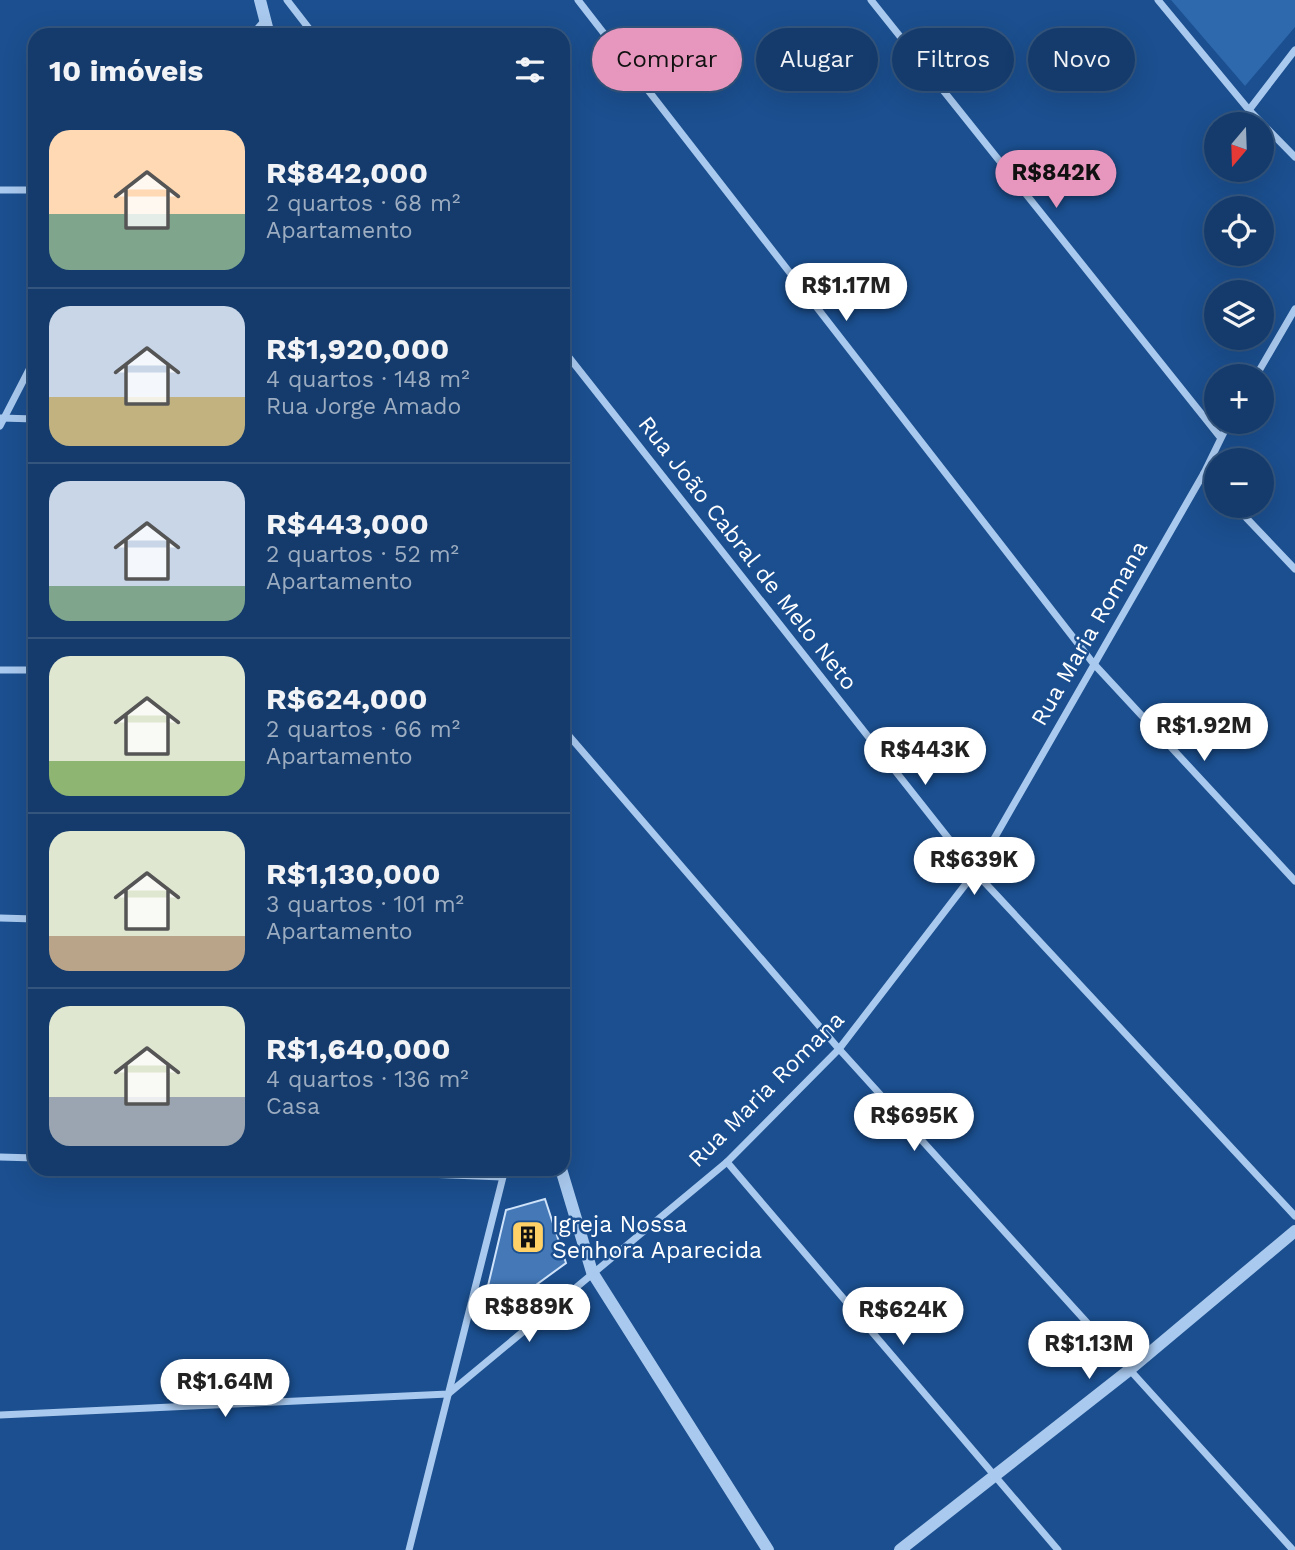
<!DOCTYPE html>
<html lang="pt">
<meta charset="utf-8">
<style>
:root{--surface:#143b6b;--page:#214673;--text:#f1f3f6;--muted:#9dadc1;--line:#33557e;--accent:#e797bd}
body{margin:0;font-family:"Work Sans",sans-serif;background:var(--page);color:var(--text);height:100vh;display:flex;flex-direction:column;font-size:26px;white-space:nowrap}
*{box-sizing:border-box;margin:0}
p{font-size:23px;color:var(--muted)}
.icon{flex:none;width:38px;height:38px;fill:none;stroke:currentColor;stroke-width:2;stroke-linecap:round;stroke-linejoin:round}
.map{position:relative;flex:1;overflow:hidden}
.side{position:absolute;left:28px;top:28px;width:542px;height:1148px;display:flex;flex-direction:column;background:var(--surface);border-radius:21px;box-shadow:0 7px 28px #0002,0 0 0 2px var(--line)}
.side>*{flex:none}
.hud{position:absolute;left:592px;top:28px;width:598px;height:63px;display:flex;gap:14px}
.needle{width:46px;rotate:199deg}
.fabs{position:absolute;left:1204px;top:112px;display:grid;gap:14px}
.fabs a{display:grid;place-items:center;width:70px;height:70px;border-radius:50%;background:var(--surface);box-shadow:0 7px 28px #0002,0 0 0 2px var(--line);font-size:35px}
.price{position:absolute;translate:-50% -60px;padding:0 16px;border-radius:24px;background:#fff;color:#222;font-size:23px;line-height:46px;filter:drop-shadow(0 2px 4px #0008)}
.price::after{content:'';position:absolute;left:50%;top:42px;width:21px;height:16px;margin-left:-10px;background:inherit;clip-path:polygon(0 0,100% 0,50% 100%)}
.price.current{background:var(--accent);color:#111}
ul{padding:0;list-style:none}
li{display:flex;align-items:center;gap:21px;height:175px;padding:0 21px}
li+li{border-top:2px solid var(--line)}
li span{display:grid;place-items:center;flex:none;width:196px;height:140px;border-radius:21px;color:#555}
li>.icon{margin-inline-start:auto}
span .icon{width:84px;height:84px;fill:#fffc;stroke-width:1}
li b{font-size:30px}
h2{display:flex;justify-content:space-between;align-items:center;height:84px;padding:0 21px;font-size:30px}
.tag{padding:0 24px;border-radius:32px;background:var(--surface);box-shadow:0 7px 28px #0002,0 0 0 2px var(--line);font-size:24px;line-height:63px}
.tag.current{background:var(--accent);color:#111}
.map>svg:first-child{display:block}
.green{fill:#2e69ad}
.building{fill:#4478b7;stroke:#cfe3fa;stroke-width:2}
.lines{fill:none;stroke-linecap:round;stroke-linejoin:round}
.minor{stroke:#a9c9ee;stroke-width:7}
.tertiary{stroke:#a9c9ee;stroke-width:12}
.labels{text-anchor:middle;stroke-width:5;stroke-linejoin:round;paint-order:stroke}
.street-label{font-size:23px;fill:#fff;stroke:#1b4f8f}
.poi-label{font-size:23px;fill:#fff;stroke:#1b4f8f;text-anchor:start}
</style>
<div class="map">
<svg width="1295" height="1550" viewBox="0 0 1295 1550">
<rect width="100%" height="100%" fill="#1b4f8f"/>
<path class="green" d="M1171,0H1295V27L1245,86Z"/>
<path class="building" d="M545,1199L566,1263L491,1318L487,1290L506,1210Z"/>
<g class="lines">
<g class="minor">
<path d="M287,0L314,35"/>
<path d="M578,0L1093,663L1295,881"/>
<path d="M871,0L1220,437"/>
<path d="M1158,0L1249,110L1295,157"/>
<path d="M252,35L265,20"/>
<path d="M1249,110L1295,50"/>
<path d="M0,190H35"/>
<path d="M564,351L975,872L1295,1216"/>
<path d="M1256,376L1295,309"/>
<path d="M1,418L35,419"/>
<path d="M0,426L35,358"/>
<path d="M1204,473L1216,486"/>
<path d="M1235,506L1295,569"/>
<path d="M0,670H35"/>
<path d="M564,730L839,1049L1293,1550"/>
<path d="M0,918L35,919"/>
<path d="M0,1157L35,1158"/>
<path d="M727,1162L1058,1550"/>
<path d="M300,1169L502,1177"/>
<path d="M0,1415L448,1394L727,1162L839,1049L975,872L1204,473L1229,422"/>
<path d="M409,1550L505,1169"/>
</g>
<g class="tertiary">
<path d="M260,0L269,35"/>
<path d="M561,1169L592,1272L768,1550"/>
<path d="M900,1550L1128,1371L1295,1231"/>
</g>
</g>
<defs>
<g id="building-square" transform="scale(1.75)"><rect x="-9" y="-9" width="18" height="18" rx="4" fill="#ffd166" stroke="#1b4f8f"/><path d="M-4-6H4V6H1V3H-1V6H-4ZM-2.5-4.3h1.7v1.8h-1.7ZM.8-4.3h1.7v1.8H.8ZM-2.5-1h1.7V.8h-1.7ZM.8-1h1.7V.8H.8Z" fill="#111"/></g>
</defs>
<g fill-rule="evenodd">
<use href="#building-square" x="528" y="1237"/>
</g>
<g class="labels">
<g class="street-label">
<text transform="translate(748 553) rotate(52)" y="8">Rua João Cabral de Melo Neto</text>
<text transform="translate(1089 633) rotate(-60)" y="8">Rua Maria Romana</text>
<text transform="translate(766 1089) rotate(-45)" y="8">Rua Maria Romana</text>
</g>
<g class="poi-label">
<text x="552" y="1232">Igreja Nossa<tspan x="552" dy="26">Senhora Aparecida</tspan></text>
</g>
</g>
</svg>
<div class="fabs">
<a><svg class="needle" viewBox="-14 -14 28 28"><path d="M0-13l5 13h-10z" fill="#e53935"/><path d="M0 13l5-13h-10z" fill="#9dadc1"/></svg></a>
<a><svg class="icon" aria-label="locate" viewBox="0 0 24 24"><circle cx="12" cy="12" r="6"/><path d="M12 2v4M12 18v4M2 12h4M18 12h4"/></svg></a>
<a><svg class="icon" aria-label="layers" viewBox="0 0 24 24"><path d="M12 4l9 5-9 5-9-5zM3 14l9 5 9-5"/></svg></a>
<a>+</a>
<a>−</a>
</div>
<b class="price current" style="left:1056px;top:210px">R$842K</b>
<b class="price" style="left:846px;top:323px">R$1.17M</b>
<b class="price" style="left:1204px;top:763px">R$1.92M</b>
<b class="price" style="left:925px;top:787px">R$443K</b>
<b class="price" style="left:974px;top:897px">R$639K</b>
<b class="price" style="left:914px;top:1153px">R$695K</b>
<b class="price" style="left:529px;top:1344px">R$889K</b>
<b class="price" style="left:903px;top:1347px">R$624K</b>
<b class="price" style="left:1089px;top:1381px">R$1.13M</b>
<b class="price" style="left:225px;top:1419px">R$1.64M</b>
<div class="hud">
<a class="tag current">Comprar</a>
<a class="tag">Alugar</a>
<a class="tag">Filtros</a>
<a class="tag">Novo</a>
</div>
<section class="side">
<h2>10 imóveis<svg class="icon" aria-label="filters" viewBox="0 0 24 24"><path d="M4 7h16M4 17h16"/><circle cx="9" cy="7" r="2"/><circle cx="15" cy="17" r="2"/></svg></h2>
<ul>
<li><span style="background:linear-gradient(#ffd9b3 60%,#7fa58c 0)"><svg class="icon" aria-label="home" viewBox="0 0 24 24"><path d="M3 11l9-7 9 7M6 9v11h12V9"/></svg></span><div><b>R$842,000</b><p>2 quartos · 68 m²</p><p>Apartamento</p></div></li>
<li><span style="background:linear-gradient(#c9d6e8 65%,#c2b280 0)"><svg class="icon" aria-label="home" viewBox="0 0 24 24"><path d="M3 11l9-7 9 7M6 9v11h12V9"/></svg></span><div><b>R$1,920,000</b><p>4 quartos · 148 m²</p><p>Rua Jorge Amado</p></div></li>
<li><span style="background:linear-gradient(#c9d6e8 75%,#7fa58c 0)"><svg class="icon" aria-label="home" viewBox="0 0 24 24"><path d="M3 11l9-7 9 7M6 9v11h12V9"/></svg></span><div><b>R$443,000</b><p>2 quartos · 52 m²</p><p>Apartamento</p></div></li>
<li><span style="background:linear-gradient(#dfe7d0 75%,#8fb573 0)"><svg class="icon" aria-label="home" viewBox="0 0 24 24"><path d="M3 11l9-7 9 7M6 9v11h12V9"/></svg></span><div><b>R$624,000</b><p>2 quartos · 66 m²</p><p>Apartamento</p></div></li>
<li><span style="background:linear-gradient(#dfe7d0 75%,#b9a48a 0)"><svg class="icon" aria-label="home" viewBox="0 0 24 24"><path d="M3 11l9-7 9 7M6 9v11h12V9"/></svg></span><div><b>R$1,130,000</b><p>3 quartos · 101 m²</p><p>Apartamento</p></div></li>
<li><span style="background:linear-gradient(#dfe7d0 65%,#9aa5b1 0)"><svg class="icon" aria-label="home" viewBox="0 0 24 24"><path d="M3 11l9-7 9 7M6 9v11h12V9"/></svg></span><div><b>R$1,640,000</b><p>4 quartos · 136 m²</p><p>Casa</p></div></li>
</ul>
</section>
</div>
